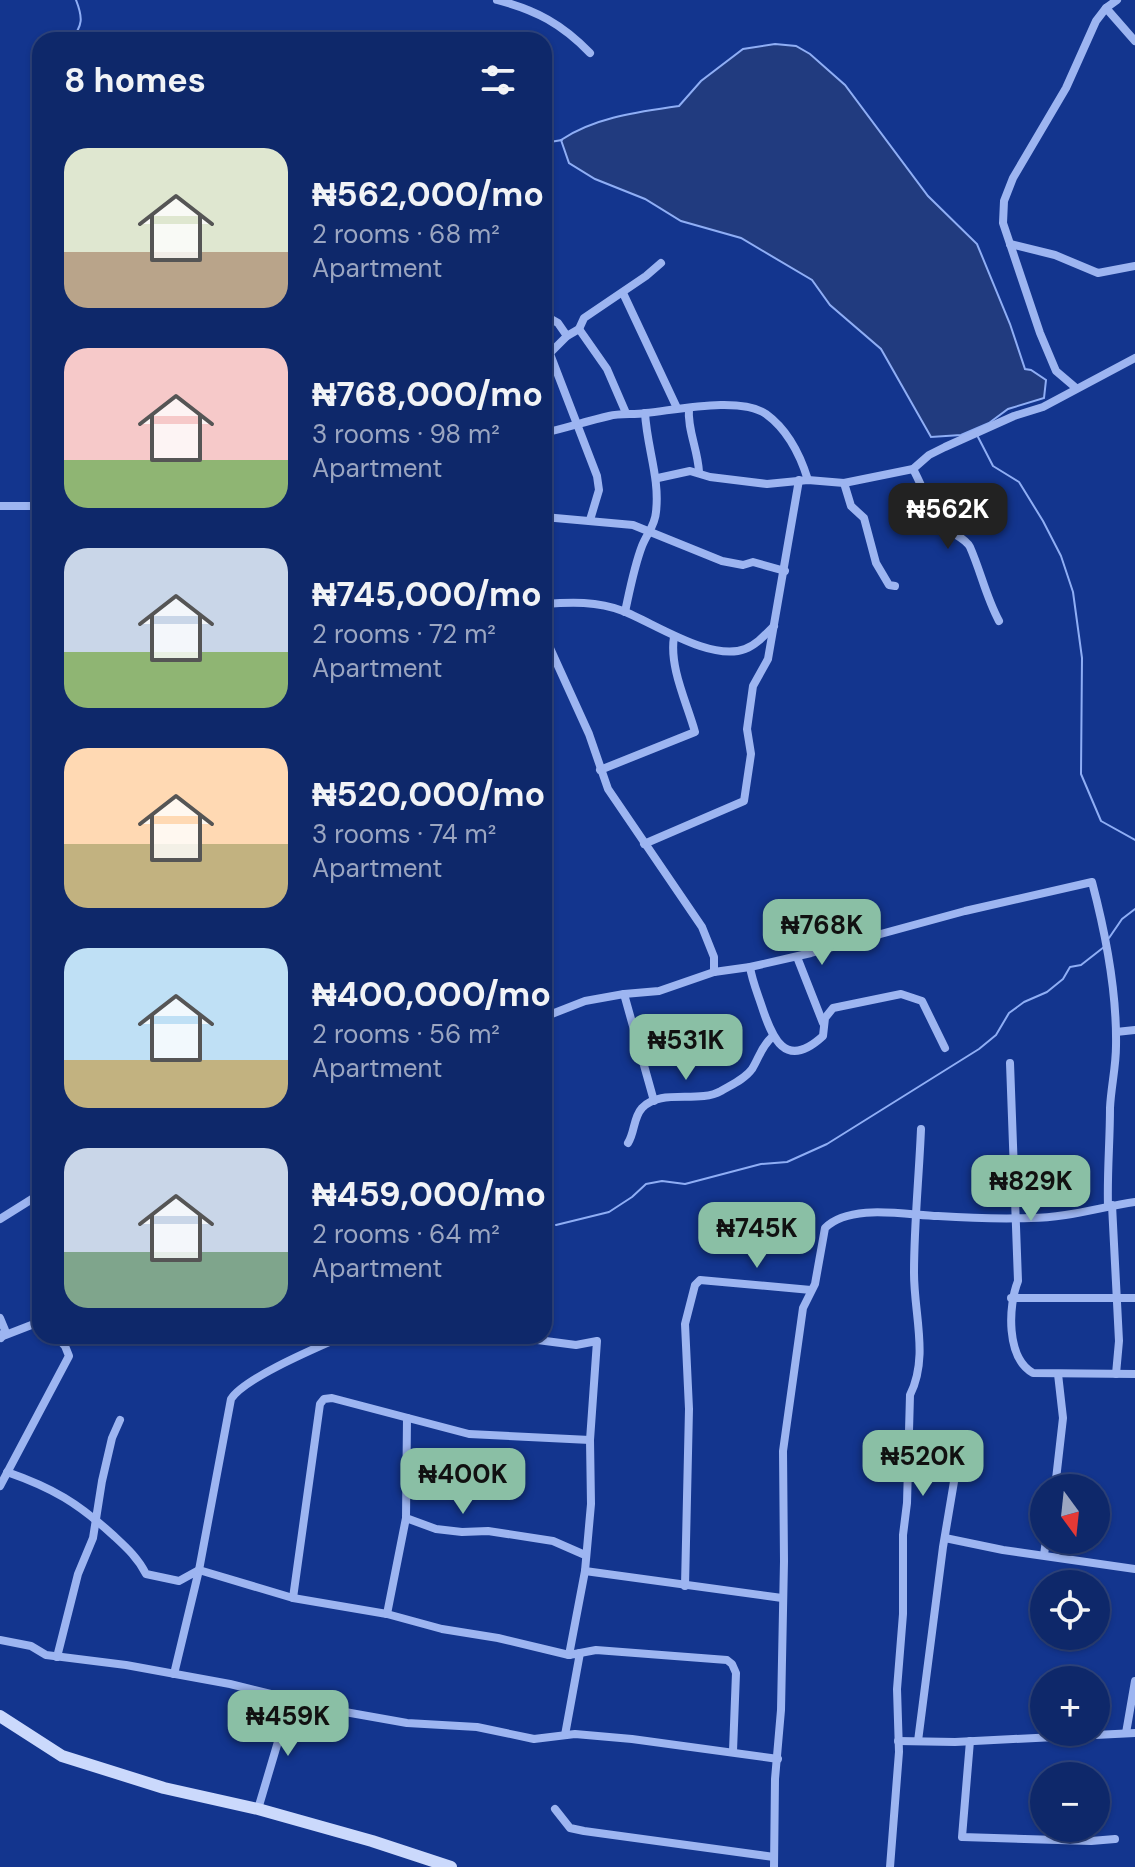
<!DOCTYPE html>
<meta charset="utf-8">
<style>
:root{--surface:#0e286a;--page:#173070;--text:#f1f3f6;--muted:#9ba6c1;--line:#2e447e;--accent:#8abfa5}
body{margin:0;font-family:"DM Sans",sans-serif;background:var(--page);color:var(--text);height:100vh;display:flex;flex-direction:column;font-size:30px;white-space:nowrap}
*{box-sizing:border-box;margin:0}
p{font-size:26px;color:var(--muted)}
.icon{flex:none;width:44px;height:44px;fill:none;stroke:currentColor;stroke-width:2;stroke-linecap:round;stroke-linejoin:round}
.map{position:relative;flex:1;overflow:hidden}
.sheet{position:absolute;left:32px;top:32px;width:520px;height:1312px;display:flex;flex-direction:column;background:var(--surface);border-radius:24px;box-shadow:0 2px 6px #0004,0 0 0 2px var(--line)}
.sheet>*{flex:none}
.needle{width:52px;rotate:165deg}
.buttons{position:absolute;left:1030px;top:1474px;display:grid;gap:16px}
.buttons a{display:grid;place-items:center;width:80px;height:80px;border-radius:50%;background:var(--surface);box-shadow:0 2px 6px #0004,0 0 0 2px var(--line);font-size:40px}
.price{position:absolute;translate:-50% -68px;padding:0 18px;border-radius:16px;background:var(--accent);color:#111;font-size:26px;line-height:52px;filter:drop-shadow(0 2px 4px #0008)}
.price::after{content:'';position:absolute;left:50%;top:48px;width:24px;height:18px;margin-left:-12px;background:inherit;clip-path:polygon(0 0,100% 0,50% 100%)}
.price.on{background:#222;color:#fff}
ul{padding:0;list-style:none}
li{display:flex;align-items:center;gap:24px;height:200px;padding:0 32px}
li span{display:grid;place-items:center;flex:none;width:224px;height:160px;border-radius:24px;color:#555}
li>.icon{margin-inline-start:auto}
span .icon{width:96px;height:96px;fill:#fffc;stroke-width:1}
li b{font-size:34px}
h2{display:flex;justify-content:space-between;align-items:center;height:96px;padding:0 32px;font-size:34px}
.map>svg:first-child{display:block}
.water{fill:#213b7f;stroke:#8faef5;stroke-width:2}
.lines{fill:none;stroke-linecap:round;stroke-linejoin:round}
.stream{stroke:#8faef5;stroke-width:2}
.street{stroke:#9db5f1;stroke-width:8}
.secondary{stroke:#cbd9fc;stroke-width:12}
</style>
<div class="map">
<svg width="1135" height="1867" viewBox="0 0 1135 1867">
<rect width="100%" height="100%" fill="#13358e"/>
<path class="water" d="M775,44L796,46L810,54L845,85L928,196L977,244L1010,324L1025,369L1031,370L1046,380L1044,398L1008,409L989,423L961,435L931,437L881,349L830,305L812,280L741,238L681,221L645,199L595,179L569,163L561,140C595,117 639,112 679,106L701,81L743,49Z"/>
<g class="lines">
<g class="stream">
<path d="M71,40C83,25 83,18 76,0"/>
<path d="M544,143L562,140"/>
<path d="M977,435L993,466L1019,482L1043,521L1061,556L1073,592L1082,658L1081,774L1101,821L1135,840"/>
<path d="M1109,938L1122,919L1135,909"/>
<path d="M556,1225L609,1212L632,1197L646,1184L662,1181L685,1184L761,1164L787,1162L827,1144L979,1049L996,1035L1009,1013L1024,1002L1047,992L1063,979L1070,967L1081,965L1104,947"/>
</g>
<g class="street">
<path d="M497,0C536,10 562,24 590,53"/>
<path d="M1106,8L1135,41"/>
<path d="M1010,244L1055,255L1098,273L1135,266"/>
<path d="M623,293L677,408"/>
<path d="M544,315L558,323L567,336"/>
<path d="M579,329L607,369L626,413"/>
<path d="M550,354L597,476L599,490L590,520"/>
<path d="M544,359L567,336L579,329L584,318L646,276L661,263"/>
<path d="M1076,388L1056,371L1040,333L1003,223L1004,201L1013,178L1066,88L1096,21L1106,8L1117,0"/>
<path d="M689,408C687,429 698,450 699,472"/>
<path d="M544,433C566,428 587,421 609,416C621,413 633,415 646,413C676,410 740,396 766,414C788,430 800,454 808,480"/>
<path d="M913,469C923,487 929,508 942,524C950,534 965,537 970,547C981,572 986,597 999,621"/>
<path d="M658,478L690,471L710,477L767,484L808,480L844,483L913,469L929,455L945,447L1014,416L1043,407L1135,358"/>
<path d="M844,483L851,506L864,518L876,563L889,585L895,586"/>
<path d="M0,506H40"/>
<path d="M544,517L633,525L722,561L743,565L753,562L785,571"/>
<path d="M544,604C571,602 597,601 623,611C654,623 711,662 745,649C756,645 765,635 774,626"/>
<path d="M625,612C630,589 634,567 642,546C647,533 655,526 656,512C660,478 647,448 645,413"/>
<path d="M544,635L589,734L608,789L702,927L714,957V972"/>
<path d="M600,770L695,732C687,703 669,667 674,637"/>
<path d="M644,844L744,801L751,754L747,729L753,686L768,659L799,480"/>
<path d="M797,957L823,1023"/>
<path d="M750,967C752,980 757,992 761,1004C772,1038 785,1071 823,1036L825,1018L833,1008L901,994L922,1001L945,1048"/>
<path d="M624,994L654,1101"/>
<path d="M544,1017L585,1001L624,994L659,991L714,972L750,967L811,953L965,911L1092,882C1106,935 1117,992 1116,1046C1116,1067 1111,1087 1110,1108C1110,1141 1107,1173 1108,1206"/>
<path d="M1116,1032L1135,1030"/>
<path d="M1010,1063L1018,1281C1008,1306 1006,1358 1033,1373L1135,1374"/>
<path d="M628,1143C635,1132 633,1118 642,1108C661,1088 698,1104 721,1091C731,1085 745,1079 752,1069C759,1058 761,1047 772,1037"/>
<path d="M1112,1205L1119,1341L1116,1374"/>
<path d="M0,1219L40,1194"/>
<path d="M1011,1298H1135"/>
<path d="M0,1318L5,1330L1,1338"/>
<path d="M3,1336L34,1324L40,1326"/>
<path d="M507,1336L576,1345L597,1341L590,1440L591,1504L585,1571L569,1655L580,1653L565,1735"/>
<path d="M407,1418L406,1518L436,1529L462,1532L488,1531L553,1541L585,1555"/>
<path d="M7,1472C53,1488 78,1503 114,1536C127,1548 138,1558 146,1574L179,1581L199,1570L293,1598L387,1614L442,1629L498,1638L569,1655"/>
<path d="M0,1486L69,1356L65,1346L56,1336"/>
<path d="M1055,1488L1063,1418L1058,1374"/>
<path d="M945,1538L1003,1550L1135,1569"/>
<path d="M1044,1555L1046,1540"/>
<path d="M585,1571L782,1598"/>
<path d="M685,1586L689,1409L685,1324L695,1285L700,1280L811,1290"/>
<path d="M293,1598L320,1404L324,1399L332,1398L469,1434L590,1440"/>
<path d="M387,1614L406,1518"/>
<path d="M0,1640L31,1646L46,1655L126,1665L230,1684L345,1712L407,1723L477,1727L534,1739L575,1734L632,1739L778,1759"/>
<path d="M580,1653L596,1650L727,1660L732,1664L736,1673L733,1751"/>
<path d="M57,1657L78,1574L93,1538L102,1481L112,1438L120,1420"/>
<path d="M174,1674L199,1570L231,1399C244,1378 318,1347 343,1336"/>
<path d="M1126,1733L1135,1681"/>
<path d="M898,1741L955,1742L1135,1733"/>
<path d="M918,1741L943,1547L960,1446"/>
<path d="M970,1741L962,1837L1091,1841L1115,1839"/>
<path d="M258,1809L291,1698"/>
<path d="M555,1809L570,1828L584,1831L774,1857"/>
<path d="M774,1867L775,1779L781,1710L784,1561L783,1451L803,1308L815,1284L825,1228C850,1203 906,1215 938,1216C969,1218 1000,1219 1031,1218C1066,1218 1101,1207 1135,1202"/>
<path d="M890,1867L899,1752L897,1689L903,1614V1535L907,1503L910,1395C929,1357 914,1315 914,1273C914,1225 919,1177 921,1129"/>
</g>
<path class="secondary" d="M0,1716L62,1756L164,1788L258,1809L372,1841L451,1867"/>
</g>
</svg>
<div class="buttons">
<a><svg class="needle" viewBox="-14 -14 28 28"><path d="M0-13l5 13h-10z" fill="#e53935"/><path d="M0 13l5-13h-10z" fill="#9ba6c1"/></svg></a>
<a><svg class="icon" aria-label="locate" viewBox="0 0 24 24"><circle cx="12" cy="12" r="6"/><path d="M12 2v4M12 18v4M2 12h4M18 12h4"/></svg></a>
<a>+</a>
<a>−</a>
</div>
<b class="price on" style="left:948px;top:551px">₦562K</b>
<b class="price" style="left:822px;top:967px">₦768K</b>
<b class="price" style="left:686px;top:1082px">₦531K</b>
<b class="price" style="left:1031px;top:1223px">₦829K</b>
<b class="price" style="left:757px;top:1270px">₦745K</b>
<b class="price" style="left:923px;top:1498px">₦520K</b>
<b class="price" style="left:463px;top:1516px">₦400K</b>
<b class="price" style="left:288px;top:1758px">₦459K</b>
<section class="sheet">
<h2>8 homes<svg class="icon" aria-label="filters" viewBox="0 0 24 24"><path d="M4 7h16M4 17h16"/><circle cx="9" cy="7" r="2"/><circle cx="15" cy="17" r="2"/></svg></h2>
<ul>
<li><span style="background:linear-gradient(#dfe7d0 65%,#b9a48a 0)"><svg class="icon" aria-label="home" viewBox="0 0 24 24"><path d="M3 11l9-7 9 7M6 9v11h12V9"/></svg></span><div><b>₦562,000/mo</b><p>2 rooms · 68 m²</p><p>Apartment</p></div></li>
<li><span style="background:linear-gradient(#f6c9c9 70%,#8fb573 0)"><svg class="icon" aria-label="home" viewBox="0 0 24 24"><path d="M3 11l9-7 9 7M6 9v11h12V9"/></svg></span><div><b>₦768,000/mo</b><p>3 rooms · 98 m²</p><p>Apartment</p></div></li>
<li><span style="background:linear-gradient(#c9d6e8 65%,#8fb573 0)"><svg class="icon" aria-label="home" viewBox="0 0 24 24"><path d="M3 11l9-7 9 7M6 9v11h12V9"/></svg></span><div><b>₦745,000/mo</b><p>2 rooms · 72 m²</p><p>Apartment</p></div></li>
<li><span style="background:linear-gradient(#ffd9b3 60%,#c2b280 0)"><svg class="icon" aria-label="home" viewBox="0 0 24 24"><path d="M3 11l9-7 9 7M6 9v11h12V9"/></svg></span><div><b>₦520,000/mo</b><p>3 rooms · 74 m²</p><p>Apartment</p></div></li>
<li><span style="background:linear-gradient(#bfe0f5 70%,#c2b280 0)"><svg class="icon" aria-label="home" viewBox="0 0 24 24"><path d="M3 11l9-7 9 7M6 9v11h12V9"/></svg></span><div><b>₦400,000/mo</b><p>2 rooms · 56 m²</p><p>Apartment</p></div></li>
<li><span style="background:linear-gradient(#c9d6e8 65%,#7fa58c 0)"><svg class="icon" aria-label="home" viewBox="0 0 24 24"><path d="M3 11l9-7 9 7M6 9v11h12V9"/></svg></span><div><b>₦459,000/mo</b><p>2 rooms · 64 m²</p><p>Apartment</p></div></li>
</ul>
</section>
</div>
